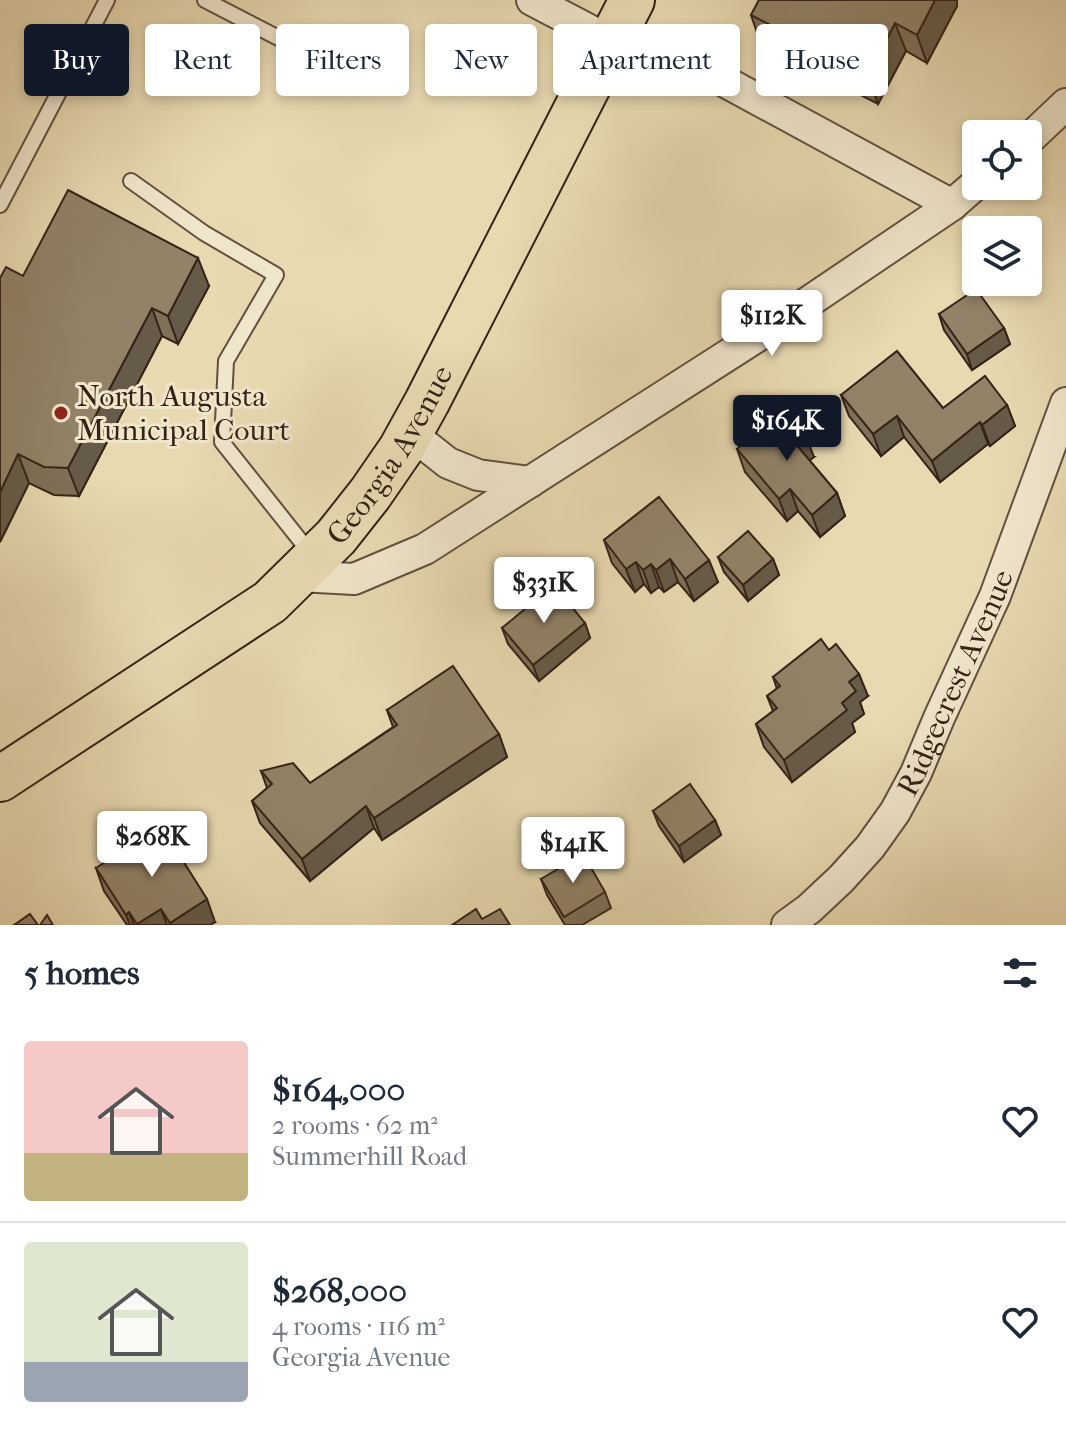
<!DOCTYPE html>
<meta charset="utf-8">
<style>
:root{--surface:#fff;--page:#f6f6f7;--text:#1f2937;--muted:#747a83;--line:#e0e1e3;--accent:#111827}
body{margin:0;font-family:"IM FELL French Canon",serif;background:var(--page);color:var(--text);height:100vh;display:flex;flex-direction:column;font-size:30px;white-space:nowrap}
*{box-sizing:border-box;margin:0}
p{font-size:26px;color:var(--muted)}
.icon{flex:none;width:44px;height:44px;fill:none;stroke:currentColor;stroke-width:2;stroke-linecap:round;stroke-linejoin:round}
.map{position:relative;height:925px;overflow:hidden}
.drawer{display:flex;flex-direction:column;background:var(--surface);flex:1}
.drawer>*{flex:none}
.hud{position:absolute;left:24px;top:24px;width:1018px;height:72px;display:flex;gap:16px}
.tools{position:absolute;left:962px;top:120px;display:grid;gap:16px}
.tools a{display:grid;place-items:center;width:80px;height:80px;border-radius:8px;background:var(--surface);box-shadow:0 4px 12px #0003;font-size:40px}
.price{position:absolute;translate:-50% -68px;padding:0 18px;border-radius:8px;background:#fff;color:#222;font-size:26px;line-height:52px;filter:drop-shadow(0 2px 4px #0008)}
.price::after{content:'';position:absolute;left:50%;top:48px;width:24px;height:18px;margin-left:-12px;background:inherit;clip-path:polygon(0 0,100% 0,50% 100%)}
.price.selected{background:var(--accent);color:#fff}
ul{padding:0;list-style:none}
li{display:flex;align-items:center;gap:24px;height:200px;padding:0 24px}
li+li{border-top:2px solid var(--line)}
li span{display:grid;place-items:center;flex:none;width:224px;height:160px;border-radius:8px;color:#555}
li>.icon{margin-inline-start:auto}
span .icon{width:96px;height:96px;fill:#fffc;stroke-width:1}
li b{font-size:34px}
h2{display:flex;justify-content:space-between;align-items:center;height:96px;padding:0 24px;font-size:34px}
.chip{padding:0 28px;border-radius:8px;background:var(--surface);box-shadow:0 4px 12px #0003;font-size:28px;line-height:72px}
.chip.selected{background:var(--accent);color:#fff}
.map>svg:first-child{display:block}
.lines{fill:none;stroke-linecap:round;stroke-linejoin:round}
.service-casing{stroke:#62503e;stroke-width:18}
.minor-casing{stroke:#62503e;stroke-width:34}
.primary-casing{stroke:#352317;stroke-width:48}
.service{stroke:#f0e6cc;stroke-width:14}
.minor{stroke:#f0e6cc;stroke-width:30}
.primary{stroke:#e8d9b1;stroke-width:44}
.wall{fill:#7e7059;stroke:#352317;stroke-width:2}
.shaded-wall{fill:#665b48;stroke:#352317;stroke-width:2}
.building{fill:#928267;stroke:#352317;stroke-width:2}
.poi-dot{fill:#8f2418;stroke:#f0e6cc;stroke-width:3}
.labels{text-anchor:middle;stroke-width:6;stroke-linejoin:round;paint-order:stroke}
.poi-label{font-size:30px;fill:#352317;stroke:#f0e6cc;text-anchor:start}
.street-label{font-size:30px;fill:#352317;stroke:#f0e6cc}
</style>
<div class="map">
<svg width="1066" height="925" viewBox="0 0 1066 925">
<rect width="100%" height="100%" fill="#e8d9b1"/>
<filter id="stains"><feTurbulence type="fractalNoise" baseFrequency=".0025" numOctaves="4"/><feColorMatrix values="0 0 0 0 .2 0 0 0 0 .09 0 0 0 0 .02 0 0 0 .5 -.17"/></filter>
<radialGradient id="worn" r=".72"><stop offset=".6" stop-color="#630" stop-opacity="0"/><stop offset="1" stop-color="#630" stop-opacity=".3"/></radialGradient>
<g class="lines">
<g class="service-casing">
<g id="service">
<path d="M205,0L298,48"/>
<path d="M131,181L204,233L276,275L226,361L222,442L311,554"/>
<path d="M0,205L107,0"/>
</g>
</g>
<g class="minor-casing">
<g id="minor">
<path d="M532,0L612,42L698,67L952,205"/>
<path d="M1028,140L1066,104"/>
<path d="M410,433L448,463L478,475L530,482"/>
<path d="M299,576L354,579L425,549L764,332L952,205L976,184"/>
<path id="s1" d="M787,925L809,909L841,879L870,847L895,812L916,773L939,718L995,596L1066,403"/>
</g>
</g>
<g class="primary-casing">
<g id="primary">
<path id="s2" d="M0,779L270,602L336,537L370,494L401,449L427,402L632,0"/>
</g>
</g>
<use href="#service" class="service"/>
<use href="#minor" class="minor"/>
<use href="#primary" class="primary"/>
</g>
<g class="wall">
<path d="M759,0H957V6L927,63L906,51L878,104L761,44L751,15Z"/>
<path d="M23,276L209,286L178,344L162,336L79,496L54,495L29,483L0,542Z"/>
<path d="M939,314L1004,328L1010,344L972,370L944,330Z"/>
<path d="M841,395L943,408L1007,405L1015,426L990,446L988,444L940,482L904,437L881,456L849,416Z"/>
<path d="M737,449L814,457L809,460L837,493L845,516L820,537L798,511L787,521L745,472Z"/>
<path d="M659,497L718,582L694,601L678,582L664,592L659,587L651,593L644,584L635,592L612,563L604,540Z"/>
<path d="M718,557L773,559L779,575L748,601L724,572Z"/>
<path d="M585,623L590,638L539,681L508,644L502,628Z"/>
<path d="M773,677L868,696L860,702L864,714L852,723L855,732L792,782L764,747L756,724L773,711L767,696L777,689Z"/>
<path d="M387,710L499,734L507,757L382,840L374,828L310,881L260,823L252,801L267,788L261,771L310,783L393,727Z"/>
<path d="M653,811L715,820L721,835L684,862L659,826Z"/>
<path d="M96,868L215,922L210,925H127L104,891Z"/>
<path d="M541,879L605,892L611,908L582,925H565L547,895Z"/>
</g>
<g class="shaded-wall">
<path d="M935,0H957V6L927,63L917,35Z"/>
<path d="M895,23L906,51L878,104L868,76Z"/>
<path d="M198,258L209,286L178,344L168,316Z"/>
<path d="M152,308L162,336L79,496L68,468Z"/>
<path d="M1004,328L1010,344L972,370L967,354Z"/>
<path d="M1007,405L1015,426L990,446L982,425Z"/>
<path d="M897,416L904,437L881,456L873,434Z"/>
<path d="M980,422L988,444L940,482L932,461Z"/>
<path d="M805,434L814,457L803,466L795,443Z"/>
<path d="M18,454L29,483L0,542V492Z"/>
<path d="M790,489L798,511L787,521L779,499Z"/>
<path d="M837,493L845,516L820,537L812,515Z"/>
<path d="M670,559L678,582L664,592L656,570Z"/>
<path d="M773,559L779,575L748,601L743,585Z"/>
<path d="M709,560L718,582L694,601L685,579Z"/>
<path d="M636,562L644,584L635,592L626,569Z"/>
<path d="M651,564L659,587L651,593L643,570Z"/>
<path d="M585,623L590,638L539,681L533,665Z"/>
<path d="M859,674L868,696L860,702L864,714L852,723L855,732L792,782L784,760L842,703L849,682Z"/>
<path d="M499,734L507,757L382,840L374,818Z"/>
<path d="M366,806L374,828L310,881L302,859Z"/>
<path d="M715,820L721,835L684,862L679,846Z"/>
<path d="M207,899L215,922L210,925H171L170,923Z"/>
<path d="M161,909L167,925H137V924Z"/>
<path d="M129,912L134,925H130L126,915Z"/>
</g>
<g class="building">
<path d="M759,0H935L917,35L895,23L868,76L751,15Z"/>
<path d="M68,190L198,258L168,316L152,308L68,468L44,467L18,454L0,492V278L6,267L23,276Z"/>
<path d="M976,289L1004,328L967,354L939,314Z"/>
<path d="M897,351L943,408L985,376L1007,405L982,425L980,422L932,461L897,416L873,434L841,395Z"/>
<path d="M785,410L805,434L795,443L837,493L812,515L790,489L779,499L737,449Z"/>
<path d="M659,497L709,560L685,579L670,559L656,570L651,564L643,570L636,562L626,569L604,540Z"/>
<path d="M748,531L773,559L743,585L718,557Z"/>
<path d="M554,585L585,623L533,665L502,628Z"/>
<path d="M821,639L829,650L836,644L859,674L849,682L856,691L842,703L847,710L784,760L756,724L777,708L767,696L780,686L773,677Z"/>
<path d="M453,666L499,734L374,818L366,806L302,859L252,801L272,784L261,771L293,763L310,783L397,725L387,710Z"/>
<path d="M690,784L715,820L679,846L653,811Z"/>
<path d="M161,826L207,899L170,923L161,909L137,924L129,912L126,915L96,868Z"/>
<path d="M583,854L605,892L564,917L541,879Z"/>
<path d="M476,909L482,919L500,909L510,925H452Z"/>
<path d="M30,914L38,925H14Z"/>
<path d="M47,915L53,925H40Z"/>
</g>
<circle class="poi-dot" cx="61" cy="413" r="8"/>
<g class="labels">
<g class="poi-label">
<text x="77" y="406">North Augusta<tspan x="77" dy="34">Municipal Court</tspan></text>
</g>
<g class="street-label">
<text dy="10" stroke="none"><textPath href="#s2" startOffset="514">Georgia Avenue</textPath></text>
<text dy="10" stroke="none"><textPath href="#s1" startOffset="300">Ridgecrest Avenue</textPath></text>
</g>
</g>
<rect width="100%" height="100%" filter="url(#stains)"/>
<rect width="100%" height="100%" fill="url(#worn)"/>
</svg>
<div class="tools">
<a><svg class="icon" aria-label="locate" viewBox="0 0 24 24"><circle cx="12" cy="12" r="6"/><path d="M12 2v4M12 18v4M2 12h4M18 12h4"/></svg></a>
<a><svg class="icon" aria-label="layers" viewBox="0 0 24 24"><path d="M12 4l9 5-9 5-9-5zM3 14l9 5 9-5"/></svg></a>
</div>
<b class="price" style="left:772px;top:358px">$112K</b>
<b class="price selected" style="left:787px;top:463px">$164K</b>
<b class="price" style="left:544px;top:625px">$331K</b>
<b class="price" style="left:152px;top:879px">$268K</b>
<b class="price" style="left:573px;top:885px">$141K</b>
<div class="hud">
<a class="chip selected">Buy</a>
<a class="chip">Rent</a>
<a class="chip">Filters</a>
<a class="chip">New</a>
<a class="chip">Apartment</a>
<a class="chip">House</a>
</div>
</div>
<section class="drawer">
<h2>5 homes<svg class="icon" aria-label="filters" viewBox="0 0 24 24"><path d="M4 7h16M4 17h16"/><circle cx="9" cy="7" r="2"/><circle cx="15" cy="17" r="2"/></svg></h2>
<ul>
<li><span style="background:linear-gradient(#f6c9c9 70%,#c2b280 0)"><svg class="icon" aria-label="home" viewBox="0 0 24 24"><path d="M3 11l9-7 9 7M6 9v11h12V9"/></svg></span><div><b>$164,000</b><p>2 rooms · 62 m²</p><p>Summerhill Road</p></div><svg class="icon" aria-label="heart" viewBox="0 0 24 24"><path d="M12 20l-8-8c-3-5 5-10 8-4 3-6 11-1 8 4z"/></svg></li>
<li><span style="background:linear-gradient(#dfe7d0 75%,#9aa5b1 0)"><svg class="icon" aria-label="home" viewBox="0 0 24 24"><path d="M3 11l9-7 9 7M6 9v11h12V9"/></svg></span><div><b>$268,000</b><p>4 rooms · 116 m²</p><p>Georgia Avenue</p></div><svg class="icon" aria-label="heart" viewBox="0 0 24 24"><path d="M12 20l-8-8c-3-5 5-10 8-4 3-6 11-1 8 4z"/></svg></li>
</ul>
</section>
